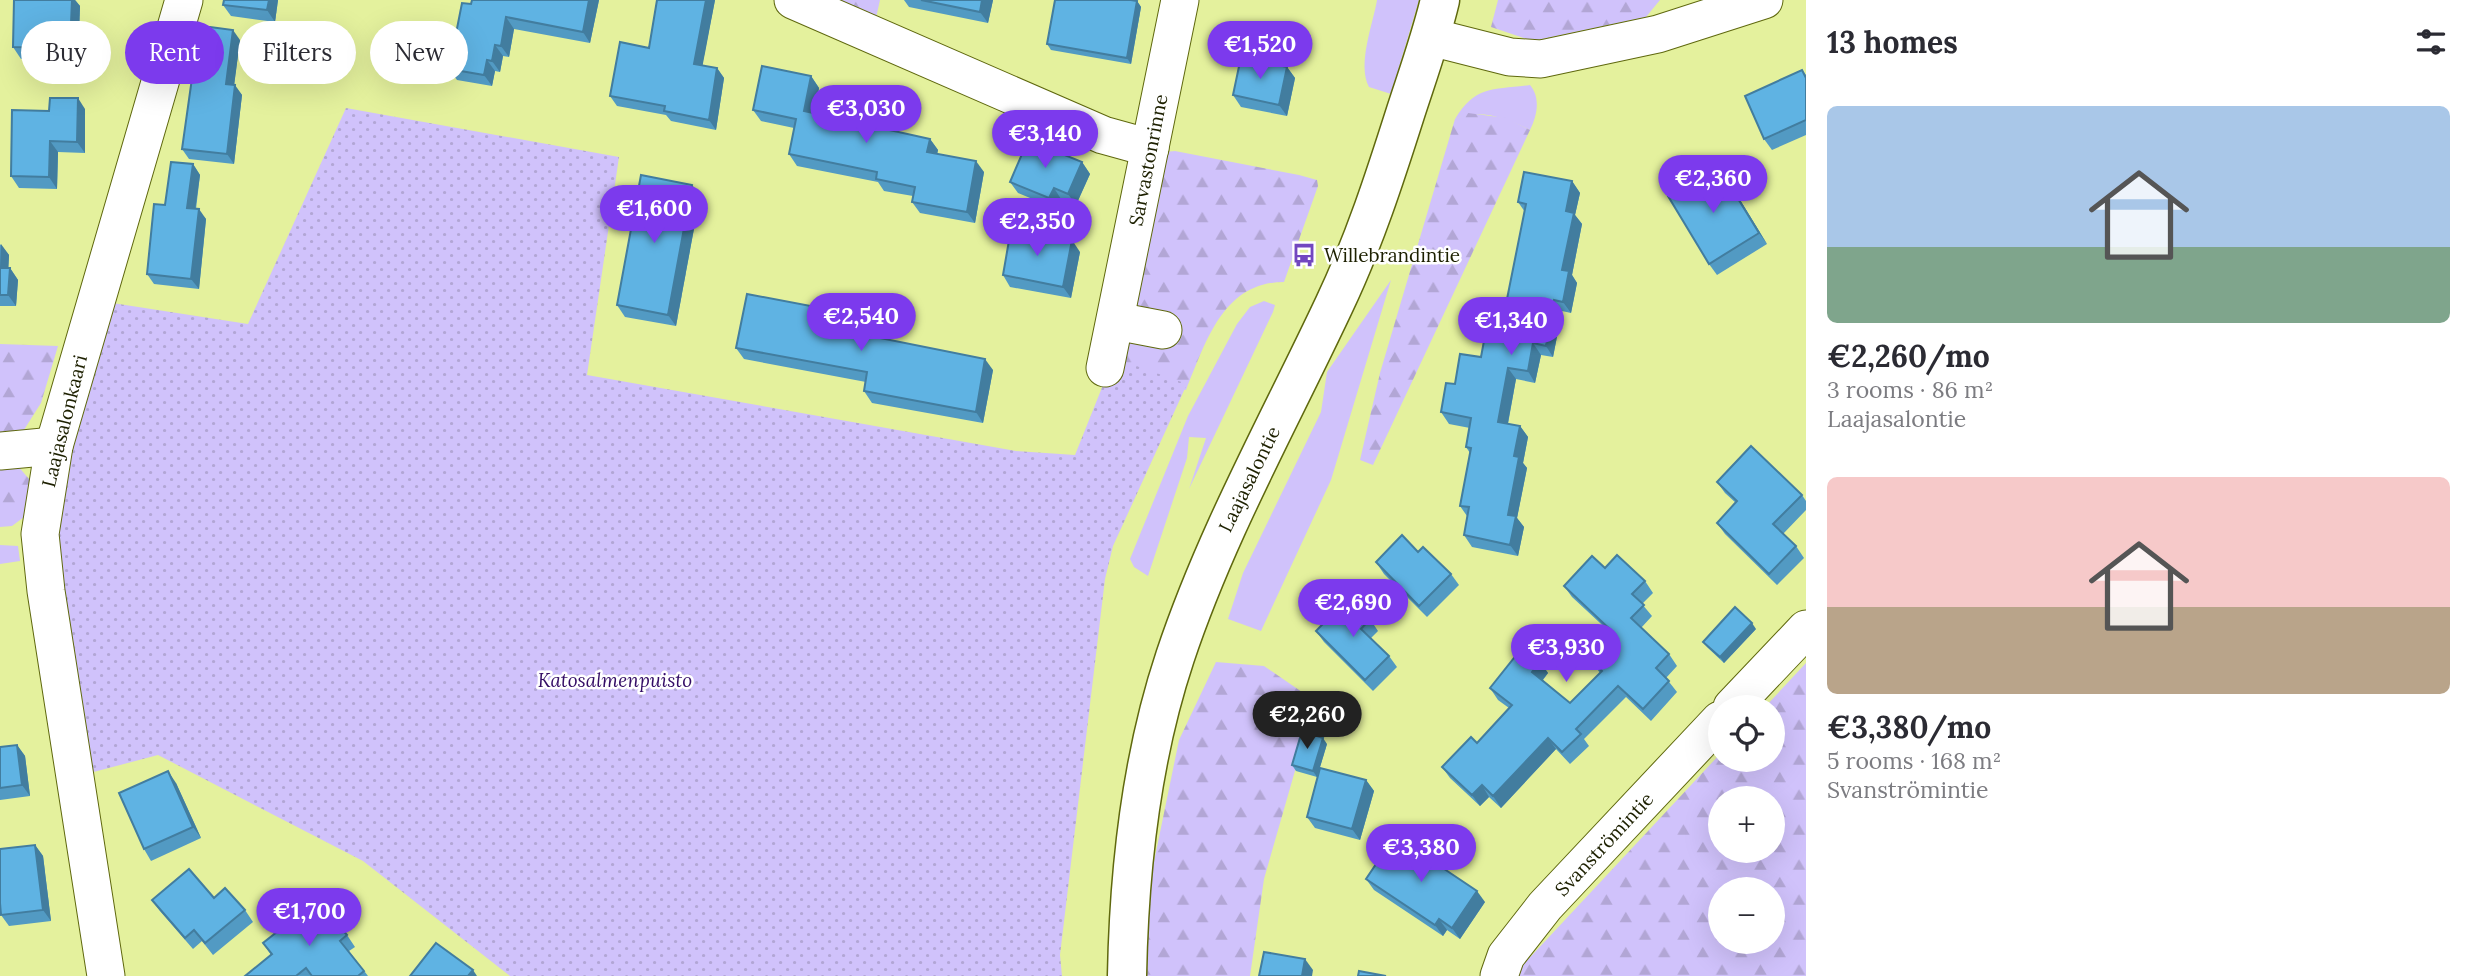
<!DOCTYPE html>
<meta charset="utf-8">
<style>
:root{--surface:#fff;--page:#f7f7f7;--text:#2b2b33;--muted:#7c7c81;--accent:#7c3aed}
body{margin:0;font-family:Lora,serif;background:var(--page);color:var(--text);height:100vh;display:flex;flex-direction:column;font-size:26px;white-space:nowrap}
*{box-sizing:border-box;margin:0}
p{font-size:23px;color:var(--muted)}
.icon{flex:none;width:38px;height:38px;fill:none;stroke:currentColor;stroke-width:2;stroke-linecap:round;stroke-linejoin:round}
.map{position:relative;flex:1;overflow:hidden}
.sheet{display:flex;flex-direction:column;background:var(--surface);width:665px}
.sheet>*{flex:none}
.hud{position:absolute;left:21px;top:21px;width:665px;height:63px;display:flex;gap:14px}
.buttons{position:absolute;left:1708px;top:695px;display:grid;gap:14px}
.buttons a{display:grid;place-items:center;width:77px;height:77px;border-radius:50%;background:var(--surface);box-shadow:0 7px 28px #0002;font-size:35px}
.price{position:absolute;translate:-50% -60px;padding:0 16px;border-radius:24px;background:var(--accent);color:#fff;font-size:23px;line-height:46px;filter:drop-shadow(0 2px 4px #0008)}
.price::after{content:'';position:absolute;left:50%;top:42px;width:21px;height:16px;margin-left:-10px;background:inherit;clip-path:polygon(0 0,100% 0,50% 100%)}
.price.active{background:#222;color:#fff}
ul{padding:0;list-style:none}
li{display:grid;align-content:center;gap:14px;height:371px;padding:0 21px}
li span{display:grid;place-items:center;height:217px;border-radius:10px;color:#555}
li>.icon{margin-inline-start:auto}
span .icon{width:126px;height:126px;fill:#fffc;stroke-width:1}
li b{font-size:30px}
h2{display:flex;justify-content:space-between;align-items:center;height:84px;padding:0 21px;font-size:30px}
.pill{padding:0 24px;border-radius:32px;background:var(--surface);box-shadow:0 7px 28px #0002;font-size:24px;line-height:63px}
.pill.active{background:var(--accent);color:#fff}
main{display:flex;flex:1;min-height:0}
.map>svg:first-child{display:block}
.grass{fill:#d0c2fb}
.forest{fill:url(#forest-firs);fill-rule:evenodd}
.park{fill:url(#park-dots)}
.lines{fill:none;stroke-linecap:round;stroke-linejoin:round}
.minor-casing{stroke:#5f680e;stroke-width:39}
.major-casing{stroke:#5f680e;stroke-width:41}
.minor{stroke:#fff;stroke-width:37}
.major{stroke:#fff;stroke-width:38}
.wall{fill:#529ac3}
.shaded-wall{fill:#427d9f}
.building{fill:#5fb3e3;stroke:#427d9f;stroke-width:2}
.labels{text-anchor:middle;stroke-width:5;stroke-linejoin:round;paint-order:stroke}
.street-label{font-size:19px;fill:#1d2000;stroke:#fff}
.poi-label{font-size:19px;fill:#1d2000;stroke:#fff;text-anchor:start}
.park-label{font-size:19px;font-style:italic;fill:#330c65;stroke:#fff}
</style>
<main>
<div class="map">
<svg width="1806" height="976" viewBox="0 0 1806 976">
<defs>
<pattern id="forest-firs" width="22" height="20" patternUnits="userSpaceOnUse" patternTransform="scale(1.75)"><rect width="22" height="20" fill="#d0c2fb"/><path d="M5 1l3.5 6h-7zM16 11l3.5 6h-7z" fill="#b2a6d5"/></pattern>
<pattern id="park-dots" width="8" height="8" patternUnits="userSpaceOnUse" patternTransform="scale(1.75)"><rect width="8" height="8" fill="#d0c2fb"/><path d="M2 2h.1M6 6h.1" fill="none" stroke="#b2a6d5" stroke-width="1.8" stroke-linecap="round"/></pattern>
</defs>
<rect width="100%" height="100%" fill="#e4f19d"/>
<g class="grass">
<path d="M1377,0H1419L1391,94L1369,87C1357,64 1373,24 1377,0Z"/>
<path d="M1530,85C1541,98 1537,116 1530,130C1506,118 1480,108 1455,119C1476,85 1493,90 1530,85Z"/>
<path d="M1391,280L1331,480L1261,631L1228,619L1243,573L1321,412L1327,372Z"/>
<path d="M1264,301L1275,305L1273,312L1189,489L1206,438L1189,437L1187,458L1148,576L1134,567L1130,559L1188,416L1237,324L1250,307Z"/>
<path d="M0,545L18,546L20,561L0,564Z"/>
</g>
<g class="forest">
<path d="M834,0H880L876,18Z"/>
<path d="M1498,0H1660L1646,17L1533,41L1491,27Z"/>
<path d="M1468,113L1506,118L1530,130L1373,465L1360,460L1380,373L1455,119Z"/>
<path d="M1175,151L1299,175L1317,180L1318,186L1284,282C1223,282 1206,342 1186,390L1124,374L1120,364L1165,152Z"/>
<path d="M0,344L58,346L41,403L22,433L0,436Z"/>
<path d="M16,464L30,480L28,514L12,526L0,527V465Z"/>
<path d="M1216,662L1264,666L1315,701L1264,879L1250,976H1147L1149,886L1179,740Z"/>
<path d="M1806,663V976H1518L1522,966L1720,754V760H1773V707H1765ZM1720,798H1773V850H1720ZM1720,889H1773V942H1720Z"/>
</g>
<path class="park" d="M346,108L619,157L587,375L1016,451L1075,455L1103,385L1131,364L1187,384L1113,546L1105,579L1060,955L1062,976H510L363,861L158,755L86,774L52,547L59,473L106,302L248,324Z"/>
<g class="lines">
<g class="minor-casing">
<g id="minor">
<path d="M793,0L1103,135L1150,148"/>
<path d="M1431,37L1510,57L1541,59L1658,34L1764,0"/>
<path d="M1116,321L1163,330"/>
<path d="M1105,368L1180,0"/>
<path d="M0,451L54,446"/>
<path d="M1732,707L1806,629"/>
<path d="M106,976L46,591L40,534L54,446L184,0"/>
<path d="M1499,976L1506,956L1545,906L1720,720"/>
</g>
</g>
<g class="major-casing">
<path id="major" d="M1127,976C1129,869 1141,759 1175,657C1216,534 1279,422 1334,305C1364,242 1385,177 1406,111C1418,74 1431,38 1440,0"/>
</g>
<use href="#minor" class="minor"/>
<use href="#major" class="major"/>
</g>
<g class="wall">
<path d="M14,0H75L80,6L78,60L21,59L13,47Z"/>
<path d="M224,0H278L275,22L231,16L223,5Z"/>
<path d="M599,0L590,43L514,29L509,57L503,56L500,72L495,71L492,86L457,80L449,69L471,4Z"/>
<path d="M657,0H715L702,66L717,68L724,78L716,130L671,121L666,115L617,106L610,96L649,48Z"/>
<path d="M904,0H993L988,23L909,7Z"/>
<path d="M1137,1L1141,7L1131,64L1051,50L1047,44Z"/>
<path d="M240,40L234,85L242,95L234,164L189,159L182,149L206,59Z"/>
<path d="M1287,67L1295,78L1287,116L1241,107L1233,95Z"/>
<path d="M1802,70L1806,75V135L1772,150L1764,139Z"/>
<path d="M811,76L819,88L814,113L930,139L938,150L937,154L984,172L975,223L920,213L912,202L913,196L884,191L878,182L797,166L789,154L794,128L761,121L753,110Z"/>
<path d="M85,109V153L58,152L57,189L19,188L11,176L49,111Z"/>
<path d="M1082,162L1090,174L1076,205L1061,199L1057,209L1018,193L1010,182Z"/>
<path d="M193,164L200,175L196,209L206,219L199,289L154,284L147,274L165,205Z"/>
<path d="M1726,177L1767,244L1717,275L1709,264Z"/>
<path d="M1572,181L1580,193L1575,215L1582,224L1572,275L1577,283L1571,313L1562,311L1553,357L1541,355L1535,383L1516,379L1508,424L1520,426L1528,437L1523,463L1527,468L1517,518L1524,527L1518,556L1472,547L1464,535L1467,516L1460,506L1470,453L1466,447L1470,428L1449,424L1441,412L1455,384L1481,357L1495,331L1506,304L1525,212L1518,202Z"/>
<path d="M692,185L700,196L676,326L625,317L617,305Z"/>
<path d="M0,244L9,255L8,268H10L18,280L16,306H0Z"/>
<path d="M1080,252L1071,298L1010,287L1003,275Z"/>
<path d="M858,315L866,327L864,335L993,370L983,423L872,403L864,391L866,382L744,359L736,348Z"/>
<path d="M1717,482L1802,495L1806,501V510L1783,534L1796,546L1804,558L1777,585L1725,534L1717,523L1736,503L1725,493Z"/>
<path d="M1418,552L1451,574L1459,585L1427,617L1384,574L1376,562Z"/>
<path d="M1605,568L1645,581L1653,593L1642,604L1652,616L1641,628L1669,654L1677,666L1666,678L1677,692L1651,721L1626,697L1584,739L1589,746L1570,764L1556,749L1501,808L1489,797L1480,806L1450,778L1442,767L1477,743L1509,708L1498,700L1490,688L1540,662L1548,673L1543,680L1570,703L1600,673L1590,659L1613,635L1572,597L1564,586Z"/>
<path d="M1370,619L1378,631L1371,638L1389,656L1397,667L1373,691L1324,642L1316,631Z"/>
<path d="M1756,629L1724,663L1707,647L1703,642Z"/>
<path d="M1327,744L1317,777L1296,771L1292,765Z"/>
<path d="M17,745L25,756L30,796L0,800V747Z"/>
<path d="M1366,780L1374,791L1360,840L1315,828L1307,817Z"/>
<path d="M176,783L201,838L151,861L144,849Z"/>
<path d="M35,845L43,856L51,921L9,926L1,915Z"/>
<path d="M1366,879L1485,902L1460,939L1447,930L1443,936L1374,890Z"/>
<path d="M214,898L245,910L253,922L213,955L202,941L193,949L160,911L152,900Z"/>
<path d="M314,908L347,935L355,947L349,951L368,976H245L271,955L263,943Z"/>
</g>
<g class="shaded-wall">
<path d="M72,0H75L80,6L78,60L70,48Z"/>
<path d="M269,0H278L275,22L267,10Z"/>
<path d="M589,0H599L590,43L583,32Z"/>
<path d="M706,0H715L701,74L694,64Z"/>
<path d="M982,0H993L988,23L980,12Z"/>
<path d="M1137,1L1141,7L1131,64L1127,58Z"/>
<path d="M506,17L514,29L509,57L501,46Z"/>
<path d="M233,30L240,40L233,94L226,84Z"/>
<path d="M495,45L503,56L500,72L492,61Z"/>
<path d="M487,60L495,71L492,86L484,75Z"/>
<path d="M1287,67L1295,78L1287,116L1279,105Z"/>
<path d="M717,68L724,78L716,130L709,120Z"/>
<path d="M811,76L819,88L812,123L804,111Z"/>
<path d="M235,85L242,95L234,164L227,154Z"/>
<path d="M78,98L85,109V153L77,142Z"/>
<path d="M930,139L938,150L935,163L927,152Z"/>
<path d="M50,141L58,152L57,189L49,177Z"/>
<path d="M976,161L984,172L975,223L967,212Z"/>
<path d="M1082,162L1090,174L1076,205L1068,194Z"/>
<path d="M193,164L200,175L194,218L187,208Z"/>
<path d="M1718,166L1726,177L1767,244L1759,233Z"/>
<path d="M1572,181L1580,193L1575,215L1582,224L1572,275L1577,283L1571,313L1563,302L1562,270L1566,211Z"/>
<path d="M692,185L700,196L676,326L668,315Z"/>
<path d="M1054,188L1061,199L1057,209L1049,198Z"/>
<path d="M199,209L206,219L199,289L191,279Z"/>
<path d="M1072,240L1080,252L1071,298L1063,287Z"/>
<path d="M1,244L9,255L8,279L0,268Z"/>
<path d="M10,268L18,280L16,306L8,295Z"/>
<path d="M1554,300L1562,311L1553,357L1546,346Z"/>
<path d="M858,315L866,327L863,345L855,333Z"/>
<path d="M1533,343L1541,355L1535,383L1528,371Z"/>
<path d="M985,359L993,370L983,423L976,412Z"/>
<path d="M1508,368L1516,379L1506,433L1498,422Z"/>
<path d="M1520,426L1528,437L1523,463L1527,468L1517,518L1524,527L1518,556L1510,545L1508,515L1514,456Z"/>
<path d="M1752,623L1756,629L1724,663L1720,657Z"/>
<path d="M1540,662L1548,673L1540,683L1532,672Z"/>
<path d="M1323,738L1327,744L1317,777L1313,771Z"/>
<path d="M1548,738L1556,749L1501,808L1493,796Z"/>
<path d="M17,745L25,756L30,796L22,785Z"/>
<path d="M168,771L176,783L201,838L193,827Z"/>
<path d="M1366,780L1374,791L1360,840L1352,829Z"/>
<path d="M1482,785L1489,797L1480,806L1472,795Z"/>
<path d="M35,845L43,856L51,921L43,910Z"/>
<path d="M1477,891L1485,902L1460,939L1452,928Z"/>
<path d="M1439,919L1447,930L1443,936L1435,925Z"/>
<path d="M1305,959L1313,970L1312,976H1302Z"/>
<path d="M473,970L477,976H468Z"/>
</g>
<g class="building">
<path d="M14,0H72L70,48L13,47Z"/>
<path d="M224,0H269L267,10L223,5Z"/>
<path d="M472,0H589L583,32L506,17L501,46L495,45L492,61L487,60L484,75L449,69L462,3L471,4Z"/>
<path d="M657,0H706L694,64L717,68L709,120L664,111L665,106L610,96L620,42L649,48Z"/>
<path d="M921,0H982L980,12Z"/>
<path d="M1055,0H1131L1137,1L1127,58L1047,44Z"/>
<path d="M210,27L233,30L226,84L235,85L227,154L182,149L195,57L206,59Z"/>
<path d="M1241,57L1287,67L1279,105L1233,95Z"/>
<path d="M762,66L811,76L804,111L930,139L927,152L976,161L967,212L912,202L915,187L876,179L877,172L789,154L796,119L753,110Z"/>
<path d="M1802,70L1806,78V120L1764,139L1745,96Z"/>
<path d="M50,98H78L77,142L50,141L49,177L11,176L12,110L49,111Z"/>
<path d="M1028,140L1082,162L1068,194L1054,188L1049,198L1010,182Z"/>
<path d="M171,162L193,164L187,208L199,209L191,279L147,274L154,204L165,205Z"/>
<path d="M1718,166L1759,233L1709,264L1668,196Z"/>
<path d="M1524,172L1572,181L1566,211L1574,213L1562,270L1569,271L1563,302L1554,300L1546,346L1533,343L1528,371L1508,368L1498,422L1520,426L1514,456L1519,457L1508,515L1516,516L1510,545L1464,535L1469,507L1460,506L1471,448L1466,447L1471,418L1441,412L1446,383L1455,384L1460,354L1481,357L1486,330L1495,331L1501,303L1506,304L1526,204L1518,202Z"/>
<path d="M641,175L692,185L668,315L617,305Z"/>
<path d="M1011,229L1072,240L1063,287L1003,275Z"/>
<path d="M0,268H10L8,295H0Z"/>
<path d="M747,294L858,315L855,333L985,359L976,412L864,391L867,372L736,348Z"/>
<path d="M1751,446L1802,495L1773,524L1796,546L1769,574L1717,523L1737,501L1717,482Z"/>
<path d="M1402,535L1418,552L1423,547L1451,574L1419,606L1376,562Z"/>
<path d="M1617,555L1645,581L1632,594L1644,605L1631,618L1669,654L1656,668L1669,681L1643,709L1618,686L1576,729L1581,734L1562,752L1548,738L1493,796L1482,785L1472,795L1442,767L1471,737L1477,743L1512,705L1490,688L1522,648L1540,662L1532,672L1570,703L1602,671L1590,659L1615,634L1564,586L1592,556L1605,568Z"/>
<path d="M1348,598L1370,619L1361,629L1389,656L1365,680L1316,631Z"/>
<path d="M1735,607L1752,623L1720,657L1703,642Z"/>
<path d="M1302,731L1323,738L1313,771L1292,765Z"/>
<path d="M17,745L22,785L0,788V747Z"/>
<path d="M1320,768L1366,780L1352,829L1307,817Z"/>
<path d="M168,771L193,827L144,849L119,793Z"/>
<path d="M1395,836L1477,891L1452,928L1439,919L1435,925L1366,879Z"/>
<path d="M35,845L43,910L1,915L0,903V849Z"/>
<path d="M189,869L214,898L225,888L245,910L205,943L194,930L185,938L152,900Z"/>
<path d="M320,903L347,935L340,941L364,971L358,976H312L306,968L296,976H245L272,954L263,943L311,905L314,908Z"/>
<path d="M436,943L473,970L468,976H410Z"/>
<path d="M1264,952L1305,959L1302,976H1259Z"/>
<path d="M1359,971L1386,976H1358Z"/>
</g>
<defs>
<g id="bus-bare" transform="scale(1.89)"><path d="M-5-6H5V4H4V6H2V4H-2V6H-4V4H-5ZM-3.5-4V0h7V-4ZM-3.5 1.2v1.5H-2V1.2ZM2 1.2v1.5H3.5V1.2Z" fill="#7247c0" stroke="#fff" stroke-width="2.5" paint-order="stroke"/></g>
</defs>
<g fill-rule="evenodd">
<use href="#bus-bare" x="1304" y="255"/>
</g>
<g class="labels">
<g class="street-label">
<text transform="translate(1148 160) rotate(-79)" y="7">Sarvastonrinne</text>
<text transform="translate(64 421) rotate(-76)" y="7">Laajasalonkaari</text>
<text transform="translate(1249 479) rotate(-64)" y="7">Laajasalontie</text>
<text transform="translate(1604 844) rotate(-47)" y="7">Svanströmintie</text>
</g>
<g class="poi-label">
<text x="1324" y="262">Willebrandintie</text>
</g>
<g class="park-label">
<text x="615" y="687">Katosalmenpuisto</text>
</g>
</g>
</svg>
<div class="buttons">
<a><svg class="icon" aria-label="locate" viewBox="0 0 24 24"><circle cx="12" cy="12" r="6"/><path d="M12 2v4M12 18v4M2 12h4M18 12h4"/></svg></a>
<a>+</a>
<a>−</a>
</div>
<b class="price" style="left:1260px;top:81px">€1,520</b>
<b class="price" style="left:866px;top:145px">€3,030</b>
<b class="price" style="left:1045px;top:170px">€3,140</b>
<b class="price" style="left:1713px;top:215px">€2,360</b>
<b class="price" style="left:654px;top:245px">€1,600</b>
<b class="price" style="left:1037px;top:258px">€2,350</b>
<b class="price" style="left:861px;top:353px">€2,540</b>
<b class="price" style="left:1511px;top:357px">€1,340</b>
<b class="price" style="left:1353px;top:639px">€2,690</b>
<b class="price" style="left:1566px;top:684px">€3,930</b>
<b class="price active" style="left:1307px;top:751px">€2,260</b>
<b class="price" style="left:1421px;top:884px">€3,380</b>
<b class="price" style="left:309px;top:948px">€1,700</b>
<div class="hud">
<a class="pill">Buy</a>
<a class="pill active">Rent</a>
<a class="pill">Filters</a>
<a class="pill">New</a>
</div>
</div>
<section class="sheet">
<h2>13 homes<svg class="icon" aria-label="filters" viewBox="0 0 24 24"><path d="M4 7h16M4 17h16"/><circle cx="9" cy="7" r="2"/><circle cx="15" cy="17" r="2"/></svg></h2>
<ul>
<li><span style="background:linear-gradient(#a9c7e8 65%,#7fa58c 0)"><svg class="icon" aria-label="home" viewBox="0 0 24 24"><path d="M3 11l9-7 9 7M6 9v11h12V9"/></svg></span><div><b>€2,260/mo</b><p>3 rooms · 86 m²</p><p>Laajasalontie</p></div></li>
<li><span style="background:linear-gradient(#f6c9c9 60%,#b9a48a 0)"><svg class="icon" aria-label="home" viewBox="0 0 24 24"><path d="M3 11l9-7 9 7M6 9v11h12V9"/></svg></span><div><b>€3,380/mo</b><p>5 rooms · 168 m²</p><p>Svanströmintie</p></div></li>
</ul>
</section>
</main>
